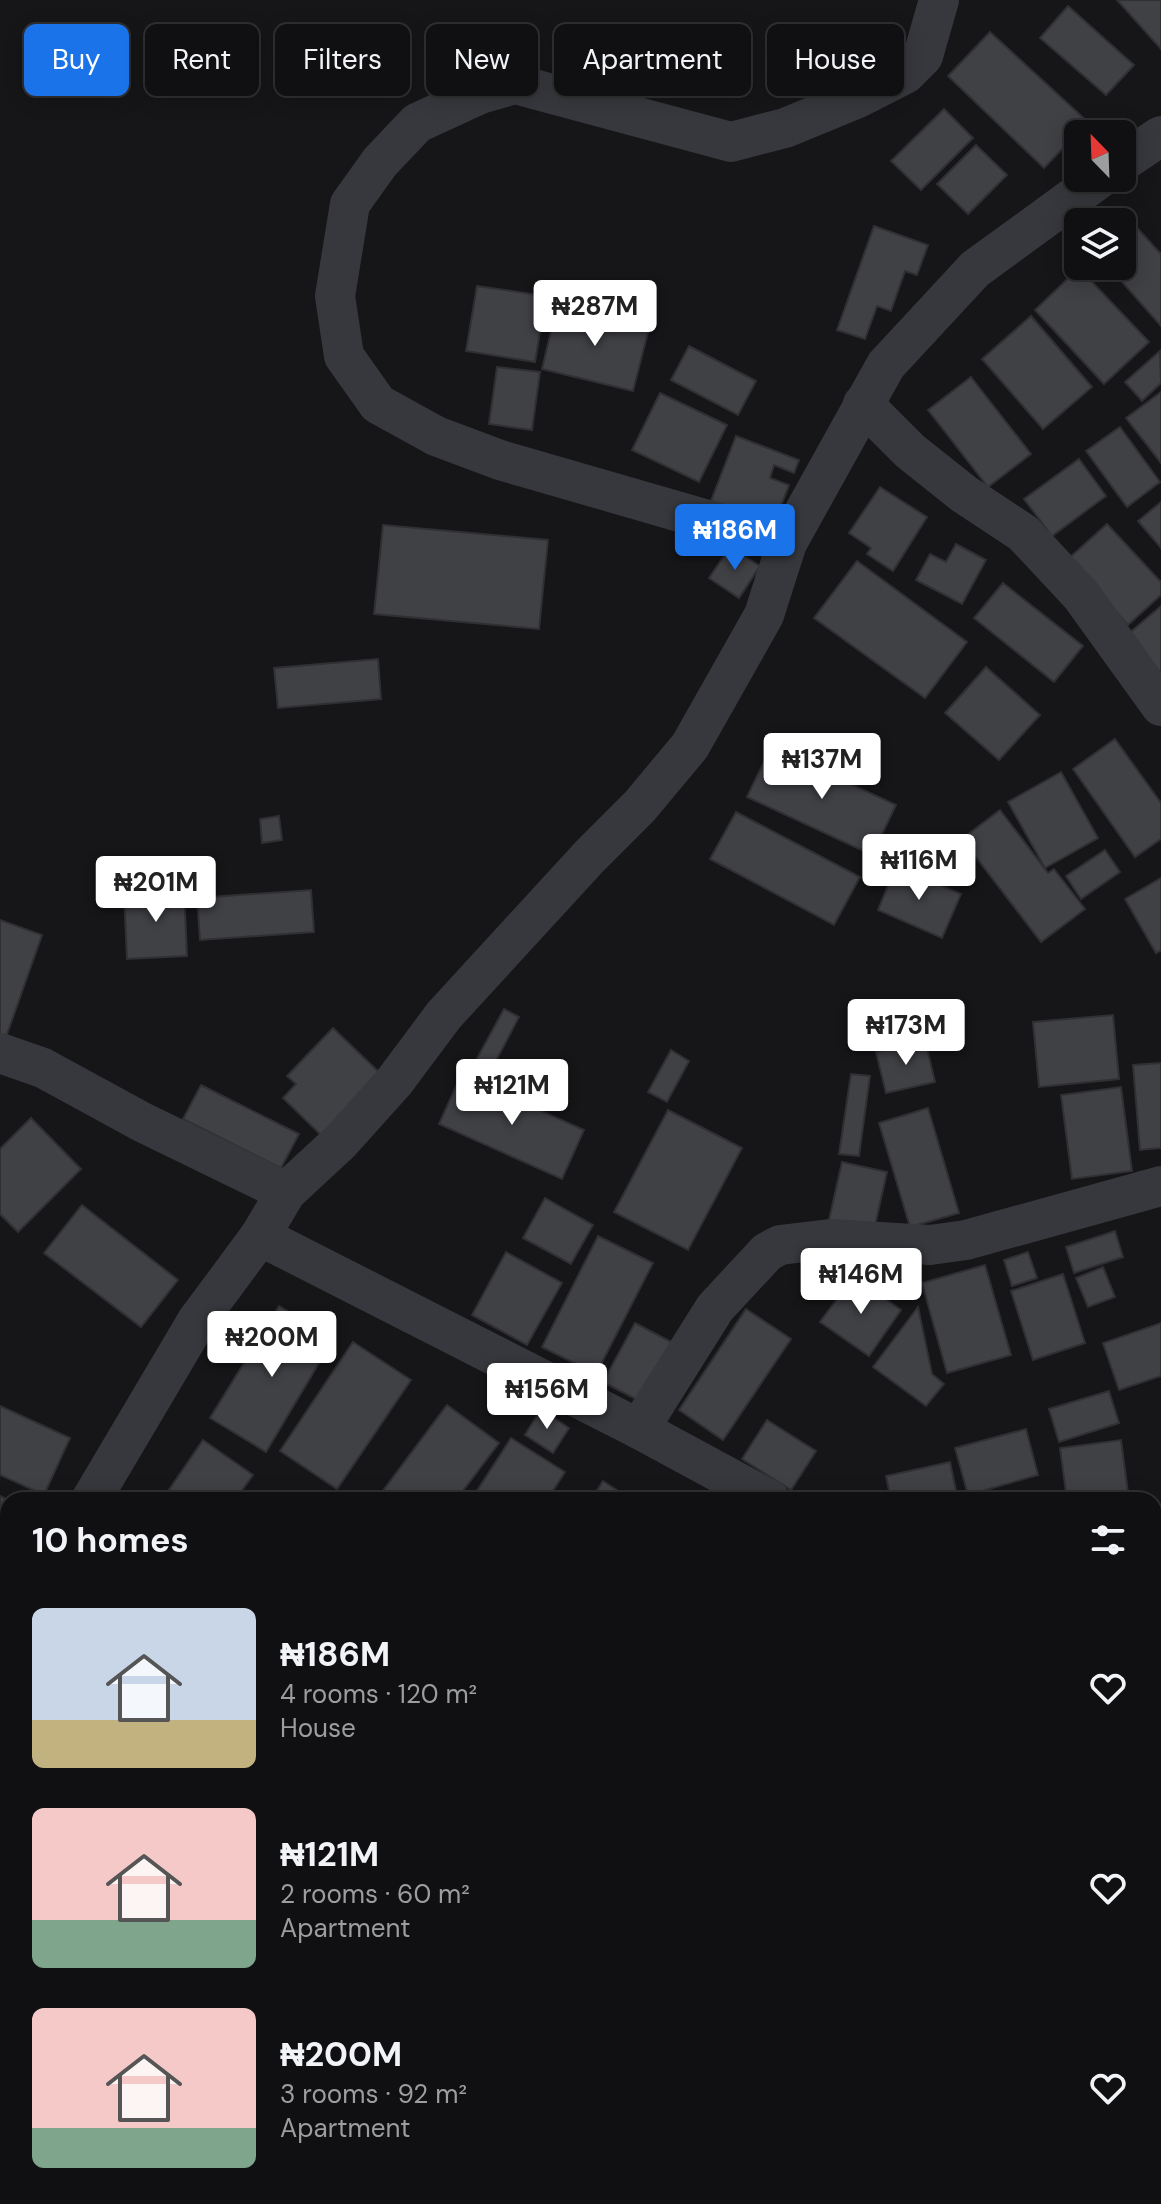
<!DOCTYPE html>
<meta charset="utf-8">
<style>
:root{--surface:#101012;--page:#19191b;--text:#f1f3f6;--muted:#9c9d9f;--line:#303032;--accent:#1a73e8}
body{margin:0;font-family:"DM Sans",sans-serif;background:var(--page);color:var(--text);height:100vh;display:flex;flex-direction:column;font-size:30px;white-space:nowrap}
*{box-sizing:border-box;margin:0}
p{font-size:26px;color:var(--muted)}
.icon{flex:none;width:44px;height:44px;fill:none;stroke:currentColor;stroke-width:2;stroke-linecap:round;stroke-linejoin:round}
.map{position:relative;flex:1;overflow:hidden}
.drawer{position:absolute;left:0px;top:1492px;width:1162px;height:712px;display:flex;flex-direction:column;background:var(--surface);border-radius:24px 24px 0 0;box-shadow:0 4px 20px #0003,0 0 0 2px var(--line)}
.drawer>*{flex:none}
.hud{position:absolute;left:24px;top:24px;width:1114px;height:72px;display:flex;gap:16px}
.needle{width:52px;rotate:337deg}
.buttons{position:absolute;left:1064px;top:120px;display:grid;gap:16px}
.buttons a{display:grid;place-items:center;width:72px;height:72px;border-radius:12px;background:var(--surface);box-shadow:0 4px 20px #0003,0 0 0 2px var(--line);font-size:40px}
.price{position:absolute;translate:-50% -68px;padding:0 18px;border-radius:8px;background:#fff;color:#222;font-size:26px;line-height:52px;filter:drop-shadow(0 2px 4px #0008)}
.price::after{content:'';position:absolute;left:50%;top:48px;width:24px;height:18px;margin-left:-12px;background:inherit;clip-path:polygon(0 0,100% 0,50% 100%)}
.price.active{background:var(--accent);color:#fff}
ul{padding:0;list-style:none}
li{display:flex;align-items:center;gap:24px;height:200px;padding:0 32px}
li span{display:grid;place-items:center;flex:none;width:224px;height:160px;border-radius:12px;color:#555}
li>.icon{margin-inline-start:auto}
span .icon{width:96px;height:96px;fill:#fffc;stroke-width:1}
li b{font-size:34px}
h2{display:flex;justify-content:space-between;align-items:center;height:96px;padding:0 32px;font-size:34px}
.chip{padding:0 28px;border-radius:12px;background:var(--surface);box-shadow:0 4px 20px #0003,0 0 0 2px var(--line);font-size:28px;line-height:72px}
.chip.active{background:var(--accent);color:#fff}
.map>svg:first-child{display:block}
.building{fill:#404145;stroke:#303034;stroke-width:2}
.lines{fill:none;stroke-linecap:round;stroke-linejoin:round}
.street{stroke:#37383d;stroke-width:40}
</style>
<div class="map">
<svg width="1161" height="2204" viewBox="0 0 1161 2204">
<rect width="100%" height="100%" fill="#161618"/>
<g class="building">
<path d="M1117,0H1161V49Z"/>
<path d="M1068,6L1134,65L1106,95L1040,38Z"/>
<path d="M990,32L1088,122L1044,168L948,76Z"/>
<path d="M944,109L973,138L921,190L891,161Z"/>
<path d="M976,145L1007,175L968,214L937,184Z"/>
<path d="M1130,220L1161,254V326L1108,266H1122V227Z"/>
<path d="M874,226L928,245L917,275L905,271L891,311L877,306L865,339L837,330Z"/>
<path d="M1079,268L1149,342L1104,384L1035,310Z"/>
<path d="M477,286L546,296L535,362L466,351Z"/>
<path d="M557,306L649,328L633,391L542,369Z"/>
<path d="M1031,316L1092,387L1043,429L982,359Z"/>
<path d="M689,346L756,381L738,415L671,380Z"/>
<path d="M1160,351L1161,383L1142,401L1125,382Z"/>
<path d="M497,367L540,372L532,430L489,424Z"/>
<path d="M971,377L1031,454L988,487L928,410Z"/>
<path d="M1161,392V463L1126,418Z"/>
<path d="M660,393L727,425L699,482L632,450Z"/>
<path d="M1120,427L1160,482L1127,507L1086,451Z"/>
<path d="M736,436L799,460L794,473L774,465L770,478L789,485L774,524L711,501Z"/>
<path d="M1079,459L1106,496L1052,536L1024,499Z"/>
<path d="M880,487L927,517L893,571L867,554L871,548L849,533Z"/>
<path d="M1161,502V548L1138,521Z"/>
<path d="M1107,524L1161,582V595L1128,625L1068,559Z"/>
<path d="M383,525L548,540L539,629L374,614Z"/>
<path d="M956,544L986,560L962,604L916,580L930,554L946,562Z"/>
<path d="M730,547L760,566L739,598L709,578Z"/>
<path d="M857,561L967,642L925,698L814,618Z"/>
<path d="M1003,583L1083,646L1054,682L974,618Z"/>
<path d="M1161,606V670L1159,671L1128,634Z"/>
<path d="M378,659L381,699L278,708L274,668Z"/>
<path d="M986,667L1040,715L999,760L945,713Z"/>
<path d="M1115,739L1161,803V839L1135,857L1073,769Z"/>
<path d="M771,747L896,805L872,855L747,797Z"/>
<path d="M1061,772L1098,838L1045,868L1008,802Z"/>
<path d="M1000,810L1048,873L1054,869L1085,909L1041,942L962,839Z"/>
<path d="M736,812L860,877L834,925L710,859Z"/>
<path d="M279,816L282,840L262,843L260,819Z"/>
<path d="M1105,850L1120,872L1081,899L1066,876Z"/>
<path d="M896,866L961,894L942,938L878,910Z"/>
<path d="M1161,878V950L1156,953L1125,899Z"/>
<path d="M184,889L187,956L127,959L124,893Z"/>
<path d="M311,890L314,932L200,940L197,898Z"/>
<path d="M0,920L42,935L5,1040L0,1038Z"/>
<path d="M504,1009L519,1017L490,1072L474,1064Z"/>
<path d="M1113,1015L1119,1079L1039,1087L1033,1022Z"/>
<path d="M333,1028L381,1074L322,1136L283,1098L296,1084L287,1076Z"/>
<path d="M925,1040L935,1082L886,1093L876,1052Z"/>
<path d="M671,1050L689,1061L667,1102L648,1092Z"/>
<path d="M1161,1063V1148L1140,1150L1133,1065Z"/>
<path d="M851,1074L870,1076L859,1156L839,1154Z"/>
<path d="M461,1075L584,1130L562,1179L439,1124Z"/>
<path d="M201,1085L299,1134L281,1168L183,1119Z"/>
<path d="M1121,1087L1132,1171L1072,1179L1061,1095Z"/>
<path d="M928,1108L959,1213L910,1227L879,1123Z"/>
<path d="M668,1110L742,1148L688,1250L614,1212Z"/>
<path d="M31,1118L81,1169L18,1232L0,1214V1149Z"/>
<path d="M842,1162L887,1172L872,1239L827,1229Z"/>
<path d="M545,1198L593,1225L571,1264L523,1238Z"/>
<path d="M82,1205L178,1280L141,1327L44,1253Z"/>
<path d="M1115,1231L1123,1257L1074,1273L1066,1247Z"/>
<path d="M598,1236L653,1263L596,1374L542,1347Z"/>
<path d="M506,1252L562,1283L527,1345L472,1315Z"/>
<path d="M1028,1252L1037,1278L1012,1286L1004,1260Z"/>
<path d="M985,1265L1011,1355L947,1373L922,1283Z"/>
<path d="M1103,1267L1115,1297L1088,1307L1076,1278Z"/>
<path d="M1063,1274L1085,1343L1033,1360L1011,1291Z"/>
<path d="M854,1276L901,1310L869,1356L820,1322Z"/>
<path d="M279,1306L334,1338L266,1452L210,1418Z"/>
<path d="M918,1307L932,1374L944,1384L926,1406L873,1367Z"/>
<path d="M746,1309L791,1339L723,1440L679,1410Z"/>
<path d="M635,1323L677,1345L645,1404L603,1382Z"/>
<path d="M1161,1323V1376L1119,1390L1103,1343Z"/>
<path d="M353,1342L411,1380L337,1489L280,1451Z"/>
<path d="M1109,1391L1119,1423L1059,1442L1049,1409Z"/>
<path d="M447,1405L499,1443L456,1500H376Z"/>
<path d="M0,1406L70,1438L44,1495L0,1475Z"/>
<path d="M541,1409L569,1428L553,1453L525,1435Z"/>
<path d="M767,1420L816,1451L791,1490L742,1459Z"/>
<path d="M1026,1429L1038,1475L968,1495L955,1448Z"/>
<path d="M511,1438L565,1472L547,1500H471Z"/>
<path d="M203,1440L253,1475L235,1500H162Z"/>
<path d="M1121,1440L1129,1500H1067L1060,1448Z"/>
<path d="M950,1462L958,1500H891L886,1476Z"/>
<path d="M603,1481L632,1500H591Z"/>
<path d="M0,1496L8,1500V1569L0,1565Z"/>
<path d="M1161,1809V1877L1154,1879V1811Z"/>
<path d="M8,1870V1916L0,1911V1884Z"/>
<path d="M0,1932L8,1936V1990L2,2002Z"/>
<path d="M8,2018V2094L0,2089V2030Z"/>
<path d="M0,2120L8,2125V2183L0,2178Z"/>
<path d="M1154,2128L1161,2130V2198L1152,2196Z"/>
<path d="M29,2196H86L81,2204H42Z"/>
<path d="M132,2196H185L196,2204H143Z"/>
<path d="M205,2196H229L223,2204H216Z"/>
<path d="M367,2196H407L403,2204H381Z"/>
<path d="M536,2196H633L629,2204H550Z"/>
<path d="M722,2196H831L825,2204H722L718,2202Z"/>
<path d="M901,2196H969L966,2204H902L899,2203Z"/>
<path d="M986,2196H1043L1040,2204H983Z"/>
<path d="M1089,2197L1129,2204H1088Z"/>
</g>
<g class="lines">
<g class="street">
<path d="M1122,162L1161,136"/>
<path d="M863,404L910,451L964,494L1023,533L1081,595L1161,706"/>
<path d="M787,543L500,460L436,436L378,404L344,356L335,296L350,204L380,162L417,123L480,94L515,84L731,142L785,128L858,98L905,74L923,56L939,0"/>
<path d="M0,1053L43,1068L142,1122L286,1192"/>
<path d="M260,1236L639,1429L770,1500"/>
<path d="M639,1429L715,1308L767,1252L780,1245L830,1239L930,1245L966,1240L1161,1186"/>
<path d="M91,1500L197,1321L260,1236L286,1192L341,1141L394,1082L444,1015L590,856L640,806L690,746L764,615L787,543L886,365L975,269L1100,178"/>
<path d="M1154,1582L1161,1581"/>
<path d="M0,1670L8,1654"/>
<path d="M1154,1925L1161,1926"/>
<path d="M1154,2097L1161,2099"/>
<path d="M102,2204L106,2196"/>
<path d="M447,2204L451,2196"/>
<path d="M855,2204L859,2196"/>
</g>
</g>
</svg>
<div class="buttons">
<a><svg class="needle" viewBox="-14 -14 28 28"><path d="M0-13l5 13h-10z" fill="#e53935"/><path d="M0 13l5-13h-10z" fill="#9c9d9f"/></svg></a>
<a><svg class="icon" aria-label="layers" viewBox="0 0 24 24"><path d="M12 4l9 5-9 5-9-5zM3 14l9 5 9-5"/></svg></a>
</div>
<b class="price" style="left:595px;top:348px">₦287M</b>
<b class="price active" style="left:735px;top:572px">₦186M</b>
<b class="price" style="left:822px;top:801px">₦137M</b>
<b class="price" style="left:919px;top:902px">₦116M</b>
<b class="price" style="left:156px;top:924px">₦201M</b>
<b class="price" style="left:906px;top:1067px">₦173M</b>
<b class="price" style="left:512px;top:1127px">₦121M</b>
<b class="price" style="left:861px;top:1316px">₦146M</b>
<b class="price" style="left:272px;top:1379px">₦200M</b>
<b class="price" style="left:547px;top:1431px">₦156M</b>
<div class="hud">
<a class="chip active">Buy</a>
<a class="chip">Rent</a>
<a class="chip">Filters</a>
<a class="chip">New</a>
<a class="chip">Apartment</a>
<a class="chip">House</a>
</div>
<section class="drawer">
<h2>10 homes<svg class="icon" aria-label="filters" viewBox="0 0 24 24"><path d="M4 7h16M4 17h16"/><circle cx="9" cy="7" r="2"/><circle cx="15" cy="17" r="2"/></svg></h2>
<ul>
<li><span style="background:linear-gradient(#c9d6e8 70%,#c2b280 0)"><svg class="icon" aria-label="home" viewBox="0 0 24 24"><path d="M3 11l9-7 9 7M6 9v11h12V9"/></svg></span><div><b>₦186M</b><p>4 rooms · 120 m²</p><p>House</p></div><svg class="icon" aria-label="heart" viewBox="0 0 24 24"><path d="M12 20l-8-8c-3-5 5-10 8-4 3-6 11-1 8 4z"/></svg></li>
<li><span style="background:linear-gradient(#f6c9c9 70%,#7fa58c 0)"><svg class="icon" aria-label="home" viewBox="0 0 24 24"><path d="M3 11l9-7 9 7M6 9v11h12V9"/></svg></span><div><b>₦121M</b><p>2 rooms · 60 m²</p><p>Apartment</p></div><svg class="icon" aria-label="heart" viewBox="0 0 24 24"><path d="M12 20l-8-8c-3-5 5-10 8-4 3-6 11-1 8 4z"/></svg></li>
<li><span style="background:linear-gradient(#f6c9c9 75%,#7fa58c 0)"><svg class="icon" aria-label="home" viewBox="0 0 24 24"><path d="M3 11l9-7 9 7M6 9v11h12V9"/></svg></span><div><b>₦200M</b><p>3 rooms · 92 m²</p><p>Apartment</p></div><svg class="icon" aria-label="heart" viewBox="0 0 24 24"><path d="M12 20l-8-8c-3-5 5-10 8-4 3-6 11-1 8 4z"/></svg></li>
</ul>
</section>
</div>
